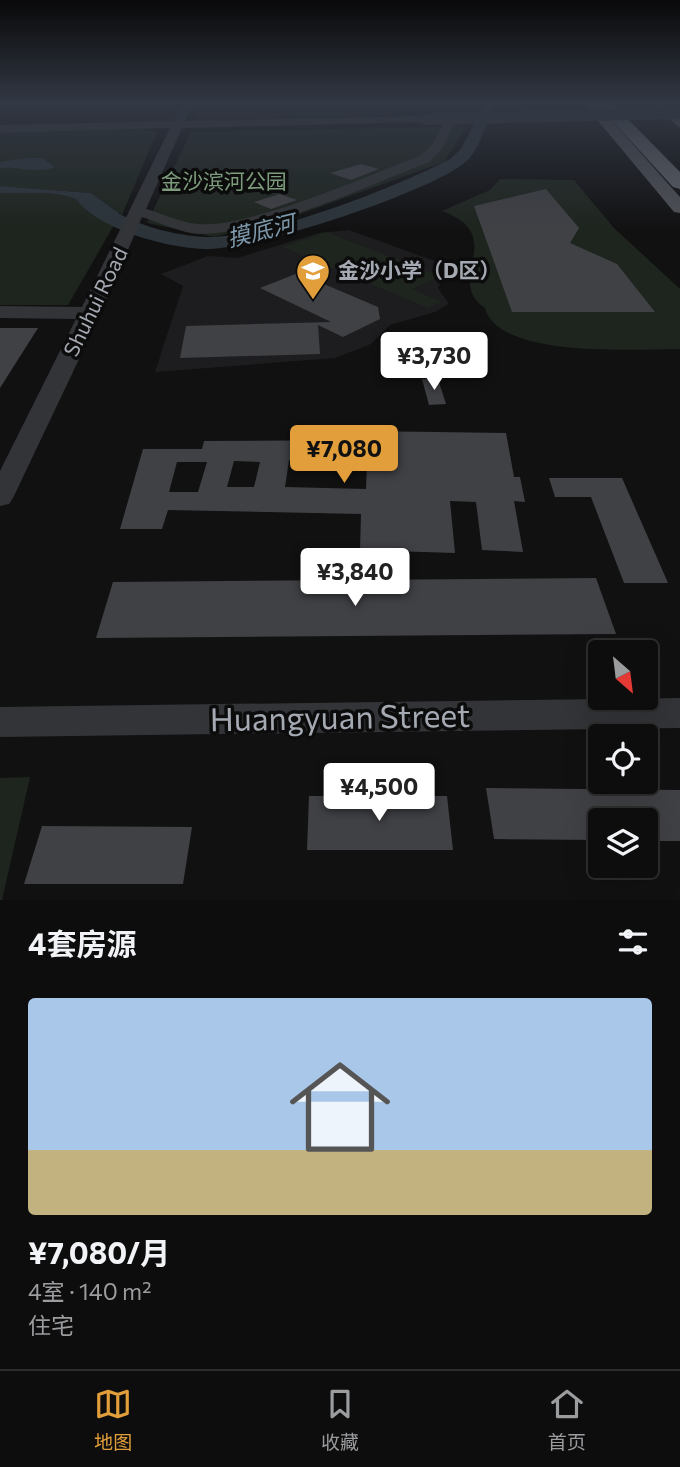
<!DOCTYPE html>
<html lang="zh">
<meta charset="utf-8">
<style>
:root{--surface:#0d0d0e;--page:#161617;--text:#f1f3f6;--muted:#9a9c9e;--line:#2d2d2e;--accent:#e19e3a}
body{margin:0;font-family:Commissioner,"Noto Sans SC",sans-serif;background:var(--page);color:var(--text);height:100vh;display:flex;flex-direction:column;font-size:26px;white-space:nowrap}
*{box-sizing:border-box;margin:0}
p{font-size:23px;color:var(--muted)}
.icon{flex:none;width:38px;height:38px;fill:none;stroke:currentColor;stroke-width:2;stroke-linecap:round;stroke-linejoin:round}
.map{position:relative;height:900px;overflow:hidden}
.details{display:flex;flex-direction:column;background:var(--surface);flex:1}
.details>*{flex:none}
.needle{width:46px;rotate:152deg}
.controls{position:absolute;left:588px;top:640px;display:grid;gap:14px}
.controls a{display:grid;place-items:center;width:70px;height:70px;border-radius:7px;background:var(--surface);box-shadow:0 7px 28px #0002,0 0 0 2px var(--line);font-size:35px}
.price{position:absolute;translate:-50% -60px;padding:0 16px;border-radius:7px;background:#fff;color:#222;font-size:23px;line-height:46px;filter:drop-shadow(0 2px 4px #0008)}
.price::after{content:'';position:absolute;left:50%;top:42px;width:21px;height:16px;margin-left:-10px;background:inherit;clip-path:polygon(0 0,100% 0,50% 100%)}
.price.active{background:var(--accent);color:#111}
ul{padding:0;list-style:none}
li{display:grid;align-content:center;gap:14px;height:371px;padding:0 28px}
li+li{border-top:2px solid var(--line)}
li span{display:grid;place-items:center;height:217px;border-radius:7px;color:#555}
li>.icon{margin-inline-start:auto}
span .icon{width:126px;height:126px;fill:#fffc;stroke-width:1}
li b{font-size:30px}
h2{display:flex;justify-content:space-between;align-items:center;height:84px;padding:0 28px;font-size:30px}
.tab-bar{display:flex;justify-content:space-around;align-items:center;height:98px;border-top:2px solid var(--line);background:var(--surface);font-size:19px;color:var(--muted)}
.tab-bar a{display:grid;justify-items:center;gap:4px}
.tab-bar .active{color:var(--accent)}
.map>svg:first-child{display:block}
.built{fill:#1d1d1f}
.green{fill:#1e251e}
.water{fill:#2c343a}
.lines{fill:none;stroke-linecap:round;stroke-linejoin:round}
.river{fill:#2c343a;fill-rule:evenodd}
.building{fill:#404145;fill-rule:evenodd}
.minor{fill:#323437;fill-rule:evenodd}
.major{fill:#4f5156;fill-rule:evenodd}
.highway{fill:#5f6268;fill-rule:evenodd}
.minor-bridge{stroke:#323437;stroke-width:12}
.labels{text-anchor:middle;stroke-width:7;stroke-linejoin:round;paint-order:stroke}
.far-park-label{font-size:21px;fill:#7c9c7c;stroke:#0c0c0d}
.far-poi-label{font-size:21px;font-weight:bold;fill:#a4a9b2;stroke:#0c0c0d;text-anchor:start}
.far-street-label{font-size:21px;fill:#a4a9b2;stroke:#0c0c0d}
.far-water-label{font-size:23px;font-style:italic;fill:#7d98ab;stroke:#0c0c0d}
.near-street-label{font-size:32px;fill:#a4a9b2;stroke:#0c0c0d}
</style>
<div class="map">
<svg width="680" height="900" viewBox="0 0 680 900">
<rect width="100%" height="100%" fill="#111112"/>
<g class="built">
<path d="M200,104H376L387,115L211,120L196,117Z"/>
<path d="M349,230L443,264L447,269L438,288L449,304L435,312L390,325L371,344L335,358L155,372L183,286L161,274L208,256L237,258L319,233Z"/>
</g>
<g class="green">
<path d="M299,104H366L368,112L299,113Z"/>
<path d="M467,126L444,162L278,222L214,237L147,223L191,132Z"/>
<path d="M144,129L157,132L122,215L91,193L0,186V133Z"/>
<path d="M500,179L574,180L614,228L680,289V349C637,349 498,359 485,308C443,281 510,236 442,211L490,190Z"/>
<path d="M0,193C24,194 55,190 78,200C93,207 93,219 114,225L68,305H0Z"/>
<path d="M326,232L440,276L412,289L442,302L428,308L283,247Z"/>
<path d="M30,777L2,900H0V778Z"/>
</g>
<g class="water">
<path d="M26,158H42L55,167C38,174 19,166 0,168V162Z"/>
<path d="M0,186L91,193L119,213L114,225C95,219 93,207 78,200C55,190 24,194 0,193Z"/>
</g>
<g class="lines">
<path class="river" d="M484,104H497C484,122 482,150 463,164C424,194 257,249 208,249C170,249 99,230 76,199L85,194L91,195C122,221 165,235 206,237C264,239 397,187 450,159L461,149Z"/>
</g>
<g class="building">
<path d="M361,164L379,169L351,180L330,173Z"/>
<path d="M546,189L579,228L570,243L617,264L655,312H512L474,206Z"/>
<path d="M280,194L297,200L271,209L254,202Z"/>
<path d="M298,273L378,307L380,319L343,337L318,325L320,354L180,358L186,326L331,322L260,288Z"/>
<path d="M0,328H38L0,388Z"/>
<path d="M422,379H438L446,404L429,405Z"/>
<path d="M365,431L506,433L514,477H520L525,502L514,501L523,552L482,550L476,502L450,501L455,553L360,550L361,514L168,510L162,529H120L143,449H202L204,441L365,440ZM289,460L367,462L366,489L285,487ZM234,461L260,462L254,487H227ZM177,462H207L198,492H169Z"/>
<path d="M549,478H622L668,583H624L591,497H555Z"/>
<path d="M596,578L616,634L96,638L113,582Z"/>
<path d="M486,788L680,790V841H646V821H600V840L494,839Z"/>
<path d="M309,796H447L453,850H307Z"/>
<path d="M42,826L192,827L183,884H24Z"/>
</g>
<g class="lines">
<g class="minor">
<path d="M0,104H7L0,109Z"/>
<path d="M182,104H193L185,121L426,116L432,119L426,122L182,128L146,209C162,213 181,223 198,224C249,229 368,175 420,156L432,145L444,122L454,124L443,147L430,162C365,186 267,234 199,234C181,233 159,222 142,217L101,313L13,498L9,504L0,506V471L76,319L0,318V306L82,307L170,128L0,133V125L174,121Z"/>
<path d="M680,698V728L0,737V707Z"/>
</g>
<g class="major">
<path d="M584,104H597L680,197V213L674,212Z"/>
<path d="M651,104H665L680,117V128Z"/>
</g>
<path class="highway" d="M597,104H613L680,172V189L673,187Z"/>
<path class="minor-bridge" d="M426,119L680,113"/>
</g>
<linearGradient id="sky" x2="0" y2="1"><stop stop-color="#09090a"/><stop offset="0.45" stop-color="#323844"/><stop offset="1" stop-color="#323844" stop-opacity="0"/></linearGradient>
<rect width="680" height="230" fill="url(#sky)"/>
<defs>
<g id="school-pin" transform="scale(1.75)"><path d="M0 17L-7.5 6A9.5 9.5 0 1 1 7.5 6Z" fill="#e19e3a" stroke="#0c0c0d"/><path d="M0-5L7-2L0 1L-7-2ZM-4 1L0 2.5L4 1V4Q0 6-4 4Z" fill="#fff"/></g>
</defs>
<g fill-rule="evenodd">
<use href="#school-pin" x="313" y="271"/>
</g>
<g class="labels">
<g class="far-park-label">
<text x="224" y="189">金沙滨河公园</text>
</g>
<g class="far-poi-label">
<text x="338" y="278">金沙小学（D区）</text>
</g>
<g class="far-street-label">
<text transform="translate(96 302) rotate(-64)" y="7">Shuhui Road</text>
</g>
<g class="far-water-label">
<text transform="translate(261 231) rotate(-14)" y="8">摸底河</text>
</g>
<g class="near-street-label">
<text transform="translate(340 718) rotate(-1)" y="11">Huangyuan Street</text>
</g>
</g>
</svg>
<div class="controls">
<a><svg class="needle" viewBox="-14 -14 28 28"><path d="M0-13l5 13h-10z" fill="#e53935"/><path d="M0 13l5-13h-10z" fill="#9a9c9e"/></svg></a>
<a><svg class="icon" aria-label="locate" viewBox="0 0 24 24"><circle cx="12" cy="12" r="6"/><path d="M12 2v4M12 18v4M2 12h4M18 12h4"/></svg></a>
<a><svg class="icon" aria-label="layers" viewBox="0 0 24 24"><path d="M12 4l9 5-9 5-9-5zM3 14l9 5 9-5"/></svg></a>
</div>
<b class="price" style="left:434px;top:392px">¥3,730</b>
<b class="price active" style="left:344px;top:485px">¥7,080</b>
<b class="price" style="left:355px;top:608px">¥3,840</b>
<b class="price" style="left:379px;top:823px">¥4,500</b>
</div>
<section class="details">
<h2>4套房源<svg class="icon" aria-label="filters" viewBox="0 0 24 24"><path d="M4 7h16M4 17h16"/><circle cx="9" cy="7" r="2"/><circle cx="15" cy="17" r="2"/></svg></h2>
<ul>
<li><span style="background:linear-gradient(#a9c7e8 70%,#c2b280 0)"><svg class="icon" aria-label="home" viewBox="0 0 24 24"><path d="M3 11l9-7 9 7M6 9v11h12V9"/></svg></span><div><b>¥7,080/月</b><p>4室 · 140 m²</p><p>住宅</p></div></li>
</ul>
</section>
<nav class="tab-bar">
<a class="active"><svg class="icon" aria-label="map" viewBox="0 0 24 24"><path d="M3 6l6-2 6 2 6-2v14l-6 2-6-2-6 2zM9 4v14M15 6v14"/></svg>地图</a>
<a><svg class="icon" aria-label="saved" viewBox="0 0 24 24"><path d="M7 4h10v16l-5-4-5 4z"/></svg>收藏</a>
<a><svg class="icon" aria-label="home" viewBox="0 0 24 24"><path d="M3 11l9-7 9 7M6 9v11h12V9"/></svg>首页</a>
</nav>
